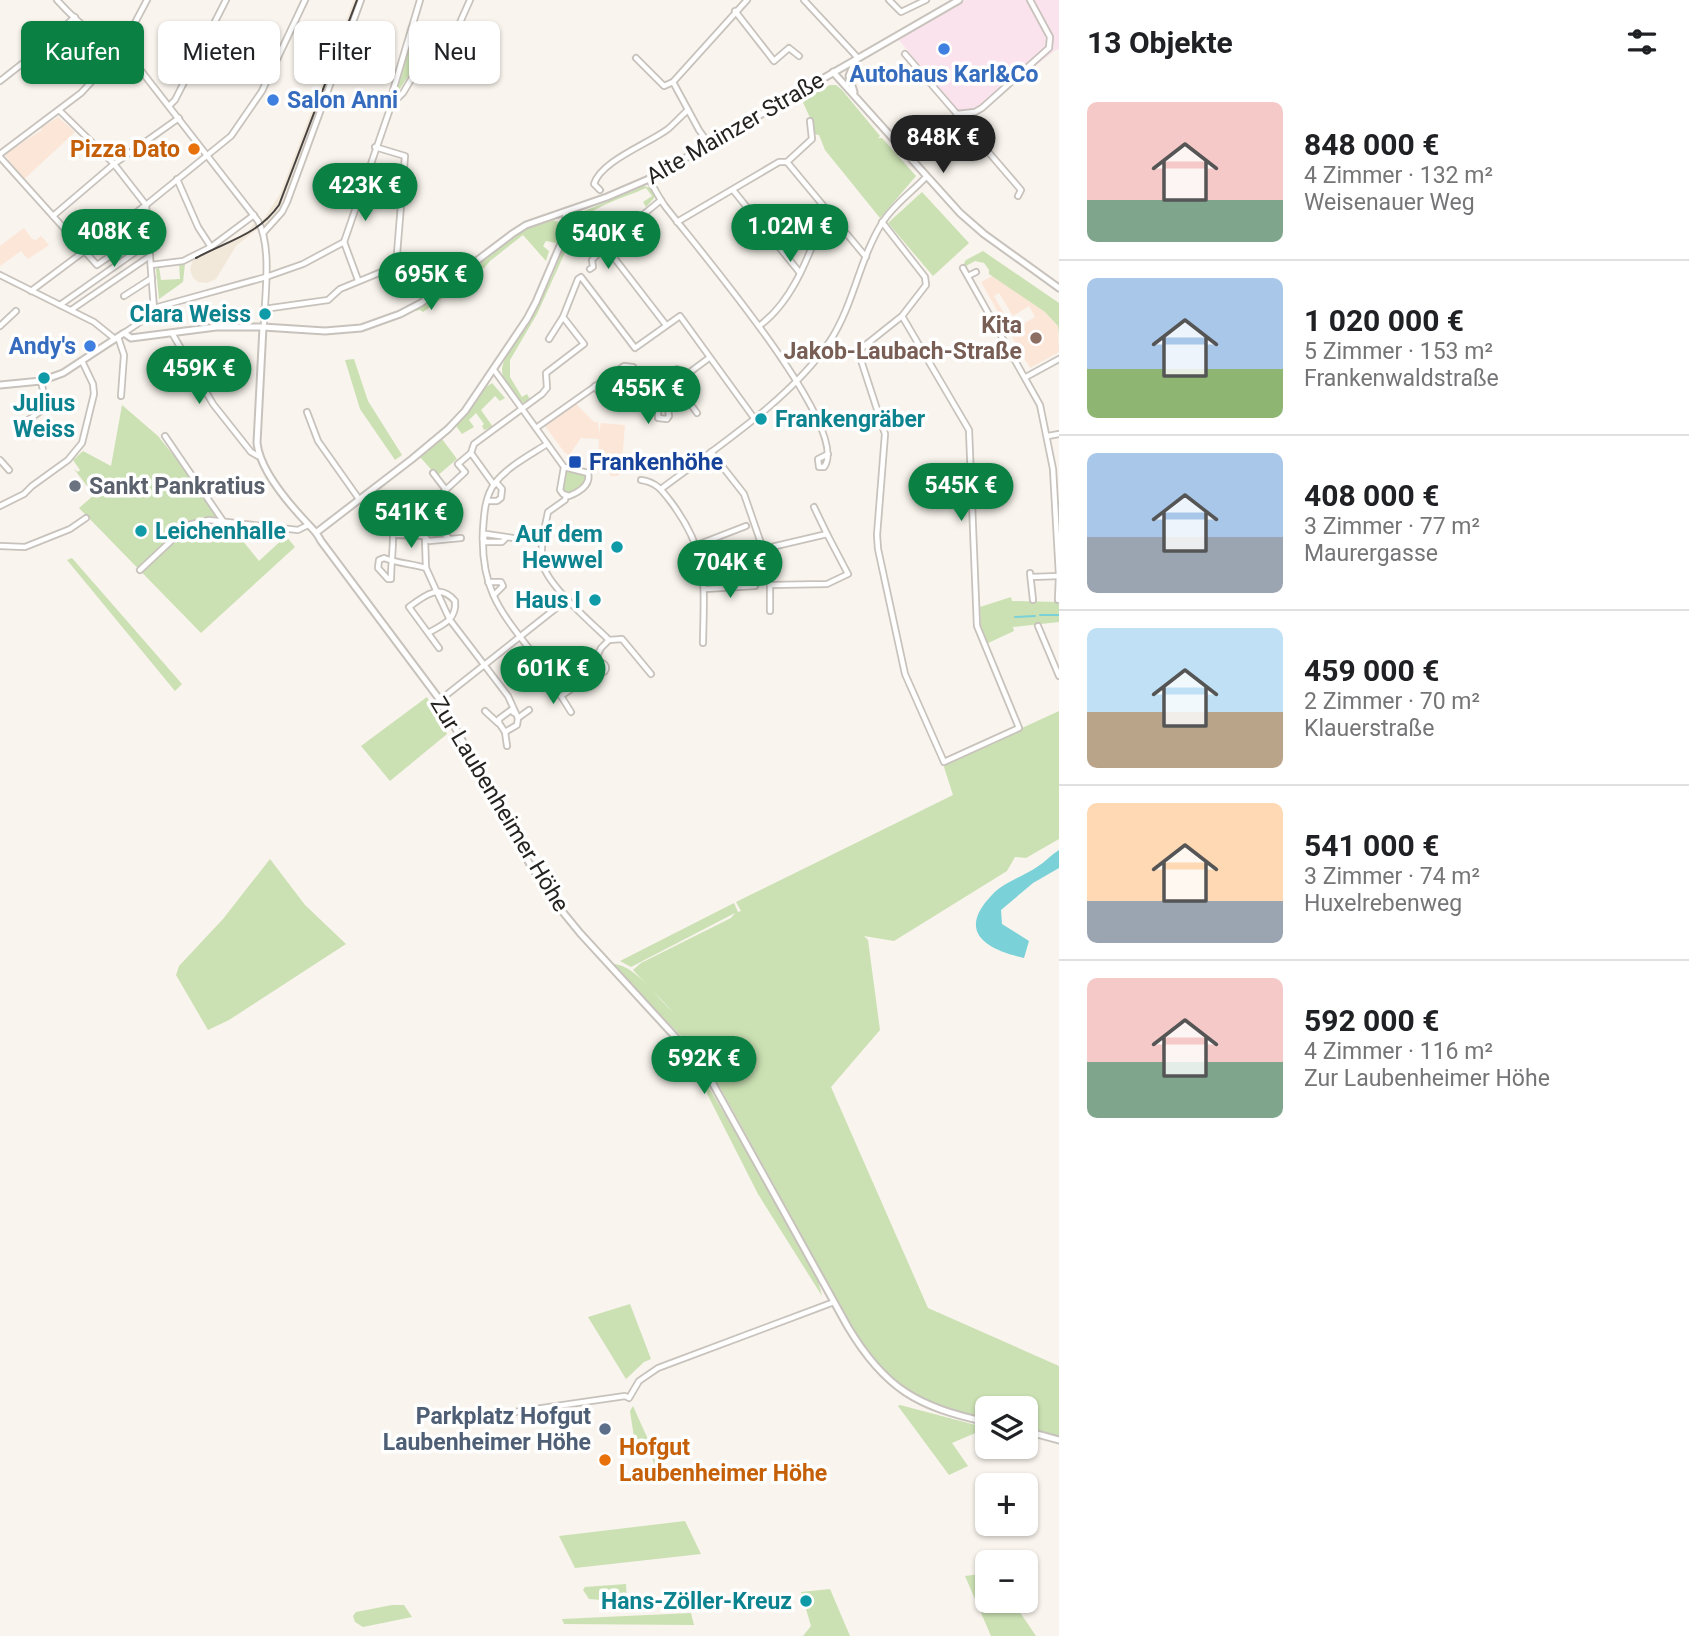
<!DOCTYPE html>
<html lang="de">
<meta charset="utf-8">
<style>
:root{--surface:#fff;--page:#f6f6f6;--text:#202124;--muted:#757577;--line:#e0e0e0;--accent:#0b8043}
body{margin:0;font-family:Roboto,sans-serif;background:var(--page);color:var(--text);height:100vh;display:flex;flex-direction:column;font-size:26px;white-space:nowrap}
*{box-sizing:border-box;margin:0}
p{font-size:23px;color:var(--muted)}
.icon{flex:none;width:38px;height:38px;fill:none;stroke:currentColor;stroke-width:2;stroke-linecap:round;stroke-linejoin:round}
.map{position:relative;flex:1;overflow:hidden}
.drawer{display:flex;flex-direction:column;background:var(--surface);width:630px}
.drawer>*{flex:none}
.banner{position:absolute;left:21px;top:21px;width:665px;height:63px;display:flex;gap:14px}
.controls{position:absolute;left:975px;top:1396px;display:grid;gap:14px}
.controls a{display:grid;place-items:center;width:63px;height:63px;border-radius:10px;background:var(--surface);box-shadow:0 2px 5px #0004;font-size:35px}
.price{position:absolute;translate:-50% -60px;padding:0 16px;border-radius:24px;background:var(--accent);color:#fff;font-size:23px;line-height:46px;filter:drop-shadow(0 2px 4px #0008)}
.price::after{content:'';position:absolute;left:50%;top:42px;width:21px;height:16px;margin-left:-10px;background:inherit;clip-path:polygon(0 0,100% 0,50% 100%)}
.price.active{background:#222;color:#fff}
ul{padding:0;list-style:none}
li{display:flex;align-items:center;gap:21px;height:175px;padding:0 28px}
li+li{border-top:2px solid var(--line)}
li span{display:grid;place-items:center;flex:none;width:196px;height:140px;border-radius:10px;color:#555}
li>.icon{margin-inline-start:auto}
span .icon{width:84px;height:84px;fill:#fffc;stroke-width:1}
li b{font-size:30px}
h2{display:flex;justify-content:space-between;align-items:center;height:84px;padding:0 28px;font-size:30px}
.pill{padding:0 24px;border-radius:10px;background:var(--surface);box-shadow:0 2px 5px #0004;font-size:24px;line-height:63px}
.pill.active{background:var(--accent);color:#fff}
main{display:flex;flex:1;min-height:0}
.map>svg:first-child{display:block}
.commercial{fill:#fbe3ee}
.built{fill:#f2e8da}
.education{fill:#fce6d8}
.green{fill:#cbe1b3}
.water{fill:#7ad1d7}
.lines{fill:none;stroke-linecap:round;stroke-linejoin:round}
.stream{stroke:#7ad1d7;stroke-width:2}
.minor-casing{stroke:#c8c2bc;stroke-width:8}
.tertiary-casing{stroke:#c8c2bc;stroke-width:9}
.minor{stroke:#fff;stroke-width:4.5}
.tertiary{stroke:#fff;stroke-width:5}
.tram{stroke:#464340;stroke-width:2}
.shop-dot{fill:#3f7fe0;stroke:#fff;stroke-width:2.5}
.food-dot{fill:#e8710a;stroke:#fff;stroke-width:2.5}
.culture-dot{fill:#0f9aa8;stroke:#fff;stroke-width:2.5}
.education-dot{fill:#8d6e63;stroke:#fff;stroke-width:2.5}
.transit-dot{fill:#1a4fb4;stroke:#fff;stroke-width:2.5}
.worship-dot{fill:#6b7280;stroke:#fff;stroke-width:2.5}
.service-dot{fill:#5c6f8a;stroke:#fff;stroke-width:2.5}
.labels{text-anchor:middle;stroke-width:7;stroke-linejoin:round;paint-order:stroke}
.shop-label{font-size:23px;font-weight:bold;fill:#366cbe;stroke:#fff}
.street-label{font-size:23px;fill:#252320;stroke:#fff}
.food-label{font-size:23px;font-weight:bold;fill:#c56008;stroke:#fff;text-anchor:end}
.culture-label{font-size:23px;font-weight:bold;fill:#0d838f;stroke:#fff;text-anchor:end}
.education-label{font-size:23px;font-weight:bold;fill:#785e54;stroke:#fff;text-anchor:end}
.transit-label{font-size:23px;font-weight:bold;fill:#164399;stroke:#fff;text-anchor:start}
.worship-label{font-size:23px;font-weight:bold;fill:#5b616d;stroke:#fff;text-anchor:start}
.service-label{font-size:23px;font-weight:bold;fill:#4e5e75;stroke:#fff;text-anchor:end}
</style>
<main>
<div class="map">
<svg width="1059" height="1636" viewBox="0 0 1059 1636">
<rect width="100%" height="100%" fill="#f9f4ed"/>
<path class="commercial" d="M966,0H1059V50L1057,49L965,121L898,39Z"/>
<g class="built">
<path d="M354,0H359L285,201L274,217L264,226L262,223L263,220L280,194Z"/>
<path d="M255,222L259,228L236,246L216,279L207,283L198,282L193,278L190,270L192,262L197,256L239,236L248,231Z"/>
</g>
<g class="education">
<path d="M58,117L75,132L23,180L6,156V153L42,130L41,128Z"/>
<path d="M24,228L32,239L36,240L41,236L49,245L28,259L21,251L0,266V246Z"/>
<path d="M994,275L1045,312L1058,326L1059,352L1030,368L1009,332L1035,317L1029,306L1013,316L999,293L994,296L1007,319L1003,321L981,282Z"/>
<path d="M576,404L594,422H598L599,433L601,423L625,425L621,473L617,476H610L611,470H607V466H595L598,462L599,439L581,438L569,455L565,453L545,426Z"/>
</g>
<g class="green">
<path d="M411,43L425,51L397,93L396,90Z"/>
<path d="M830,85H836L842,90L880,136L878,138H882L916,176L880,218L825,150L819,135L813,134L811,120L802,100Z"/>
<path d="M644,186L651,188L655,197L646,207L643,202L652,196L646,188C624,198 593,205 578,224L537,314L510,360V377L522,397L527,394L531,401L521,403C514,393 502,382 502,370C503,353 526,328 534,313C549,285 565,251 569,220L575,215Z"/>
<path d="M922,192L969,243L933,276L888,223Z"/>
<path d="M552,220L559,222L561,228L556,243L546,241L543,246L549,251L546,261L523,235L490,261L473,281L469,279L423,312L420,310L416,311L415,310L452,286L520,231Z"/>
<path d="M983,251L1059,303V335L1058,326L1045,312L989,274V270L984,263L975,261L966,266L964,263L966,260Z"/>
<path d="M179,264H185L183,282L159,299L156,269L159,267L161,280L180,279Z"/>
<path d="M354,359L368,401L402,455L395,460L360,409L345,360Z"/>
<path d="M492,383L505,398L500,401L495,396L481,410L493,427L484,430L482,426L484,424L476,413L469,420L474,427L462,434L456,426L486,387Z"/>
<path d="M122,405L158,436L259,561L286,536L295,547L201,633L79,508L94,495L74,469L78,472L80,470L73,460L83,451L111,466Z"/>
<path d="M442,439L457,459L437,476L420,457Z"/>
<path d="M567,471L585,474L586,477L585,482L571,493L564,491L562,488Z"/>
<path d="M72,558L182,684L175,691L67,560Z"/>
<path d="M1011,597L1012,601L1059,602V622L1013,627L1014,631L986,644L981,630L980,607Z"/>
<path d="M427,697L447,734L390,781L361,746Z"/>
<path d="M1059,711V839L1026,858L1015,857L1007,871L894,941L864,936L868,940L880,1030L831,1087L928,1308L1059,1366V1437L1026,1428V1409H987V1419C931,1407 900,1393 863,1347L720,1087L682,1037L614,967L615,964C638,968 655,996 672,1011L633,970L641,963L731,918L735,913L631,967L620,961L734,903L738,912L741,911L736,902L953,795L944,767L946,763Z"/>
<path d="M270,859L305,905L346,944L229,1020L208,1030L176,975L179,966L223,919Z"/>
<path d="M693,1062C726,1114 755,1167 785,1220C798,1243 817,1270 822,1296L758,1194L699,1078Z"/>
<path d="M630,1304L651,1359L644,1362L626,1379L588,1317Z"/>
<path d="M900,1405L987,1428L952,1443L968,1466L949,1475L898,1406Z"/>
<path d="M633,1406L668,1484H659L652,1457H637L630,1411Z"/>
<path d="M685,1521L701,1554L575,1568L559,1536Z"/>
<path d="M987,1573V1601H1015L1017,1608L1036,1636H991L965,1576Z"/>
<path d="M626,1584L627,1602L589,1599L583,1590L585,1587Z"/>
<path d="M830,1589L850,1636H803L811,1626L801,1592Z"/>
<path d="M392,1605H404L412,1617L363,1627L355,1622L353,1616L356,1612Z"/>
<path d="M691,1613L694,1625L564,1624L562,1619Z"/>
</g>
<path class="water" d="M1059,850V868L1033,883L1001,910L1002,924L1029,941L1024,958C988,950 956,933 991,896C1002,883 1024,876 1037,867C1045,862 1051,855 1059,850Z"/>
<g class="lines">
<g class="stream">
<path d="M1040,615H1059"/>
<path d="M1015,617L1035,616"/>
</g>
<g class="minor-casing">
<g id="minor">
<path d="M57,0C76,21 102,43 128,54L258,221C272,246 265,294 264,323"/>
<path d="M804,0L858,58"/>
<path d="M889,0L901,12L926,0"/>
<path d="M735,11L774,61L789,48L799,56"/>
<path d="M905,54L957,114L975,112L982,108L1049,48L1050,37L1030,0"/>
<path d="M636,58L664,86L673,82"/>
<path d="M0,81L32,56L75,17"/>
<path d="M393,103L403,93L428,51L458,27L470,0"/>
<path d="M170,105L175,100L226,0"/>
<path d="M59,110L114,164L146,205L154,309L149,316L124,333"/>
<path d="M971,113L966,126L1021,190L1018,196"/>
<path d="M709,144L699,130L673,82L747,0"/>
<path d="M0,154L81,93L120,51L147,0"/>
<path d="M0,157L97,265L148,230"/>
<path d="M787,162L866,257"/>
<path d="M177,179L198,227L211,247"/>
<path d="M649,179C654,188 659,198 665,206C692,242 854,429 824,467H819L818,459L828,454"/>
<path d="M600,190L594,184C601,161 648,144 668,129C675,123 681,116 688,110"/>
<path d="M733,190L800,273"/>
<path d="M661,200L605,246L666,325"/>
<path d="M53,216L114,164L179,118"/>
<path d="M677,222L779,162H787L812,139L810,121"/>
<path d="M882,222L925,277L926,285L902,316L858,351L885,434L877,535L878,549L905,674L944,762L1019,728L977,626L969,430L902,316"/>
<path d="M264,232L282,212L287,202L361,0"/>
<path d="M344,242L358,280"/>
<path d="M151,265L183,261L211,247L254,215"/>
<path d="M963,268L1040,405L1053,469L1059,575"/>
<path d="M590,269L593,267L592,260L605,246"/>
<path d="M0,275L94,322L115,339"/>
<path d="M968,276L976,272"/>
<path d="M31,291L146,205L231,136L262,91L305,0"/>
<path d="M124,296L152,278"/>
<path d="M60,305L148,243"/>
<path d="M154,308L266,277L303,264L344,242L392,103V94L420,0"/>
<path d="M264,309L328,300L340,289L396,266L405,156L375,147"/>
<path d="M71,310L150,256"/>
<path d="M0,326L16,311"/>
<path d="M759,326C795,300 811,249 827,209"/>
<path d="M172,333L213,404L251,452L258,456"/>
<path d="M118,337L124,355L121,396"/>
<path d="M549,339L563,317"/>
<path d="M494,370L564,467L588,473C591,485 579,492 569,496L563,494L560,490L564,467"/>
<path d="M686,375L675,383L697,413"/>
<path d="M1026,377L1059,359"/>
<path d="M675,383L669,375L677,369L686,375L709,358"/>
<path d="M595,386L605,402L629,406"/>
<path d="M668,409L669,416L667,419L658,418V408L662,407L668,409L685,396"/>
<path d="M307,412L318,441L359,499"/>
<path d="M536,428L624,366L633,367"/>
<path d="M37,433L28,420L47,407L41,381"/>
<path d="M165,436L223,521"/>
<path d="M1048,436L1059,434"/>
<path d="M547,444C530,455 507,467 495,483C485,496 484,514 483,530C480,595 505,616 541,664C549,674 554,686 561,696L570,690L565,683L555,687"/>
<path d="M711,452L744,494L763,549L770,585L827,584L848,574L827,534L763,549"/>
<path d="M471,453L494,485"/>
<path d="M0,460L9,470"/>
<path d="M433,473L446,490"/>
<path d="M641,480C656,482 662,490 671,502C709,553 704,582 703,643"/>
<path d="M661,489C717,447 791,399 830,341C854,304 859,260 882,223C893,205 912,192 926,177"/>
<path d="M566,496L565,500L548,512C545,527 540,545 542,561C545,584 592,623 609,640L601,648L595,660L597,664"/>
<path d="M487,501H497L501,498L502,489L496,482"/>
<path d="M0,506L24,494L32,486L68,460L82,443L94,394L93,384L82,361"/>
<path d="M814,507L827,534"/>
<path d="M393,512C392,520 393,528 393,536C393,551 391,565 391,579H388L378,568L379,560L384,558C397,563 412,564 426,568"/>
<path d="M392,519L386,516L387,512L408,506L410,501L414,502L416,506L411,510L408,506"/>
<path d="M397,535L424,536L429,541L461,538"/>
<path d="M424,536L428,532L444,534L448,537"/>
<path d="M483,538L486,534L520,539"/>
<path d="M483,538L486,542H502L506,538"/>
<path d="M697,545L746,526"/>
<path d="M0,546L25,547L70,529L86,518"/>
<path d="M140,570L188,525L209,520L298,530L308,525"/>
<path d="M1030,573L1033,600"/>
<path d="M1031,577L1059,576"/>
<path d="M488,582H501L503,586L494,595"/>
<path d="M705,589L755,586"/>
<path d="M1058,600L1059,576"/>
<path d="M770,611V585"/>
<path d="M1038,626L1059,676"/>
<path d="M428,633C442,625 457,620 455,601C440,583 425,595 409,607L439,648"/>
<path d="M609,640L622,639L651,674"/>
<circle cx="601" cy="668" r="5"/>
<path d="M553,696L559,693"/>
<path d="M561,696L571,712"/>
<path d="M440,700L560,605L571,604"/>
<path d="M529,710L518,718L508,696L450,620L436,590L426,568L424,510L465,472L458,464L471,453L474,444L542,394L547,388L546,373L584,344L563,317L578,279L581,277L635,348L680,316L754,418"/>
<path d="M485,711L498,723"/>
<path d="M514,713L511,710L499,719V723L505,732L517,725L518,718"/>
<path d="M505,732L507,746"/>
<path d="M515,1412L625,1396L629,1398L639,1381L658,1368L834,1302"/>
</g>
</g>
<g class="tertiary-casing">
<g id="tertiary">
<path d="M833,72L960,213L984,234L1059,288"/>
<path d="M854,92L849,76L856,59"/>
<path d="M263,327L257,443C260,470 289,504 308,524C316,533 315,530 321,541L440,700L532,868L562,911L580,933L690,1053L713,1084L848,1327C885,1389 918,1407 987,1422"/>
<path d="M0,385L41,381L63,373L124,333L131,338L216,327H263L325,331L361,328L400,314L421,303L512,234L526,225L607,197L649,179L959,0"/>
<path d="M317,532L412,459L448,429L465,411L527,319L536,302L565,234L566,212"/>
<path d="M1026,1431L1059,1440"/>
</g>
</g>
<use href="#minor" class="minor"/>
<use href="#tertiary" class="tertiary"/>
<path class="tram" d="M196,258C227,241 258,235 279,205L357,0"/>
</g>
<g class="shop-dot">
<circle cx="944" cy="49" r="7"/>
<circle cx="273" cy="100" r="7"/>
<circle cx="90" cy="346" r="7"/>
</g>
<g class="food-dot">
<circle cx="194" cy="149" r="7"/>
<circle cx="605" cy="1460" r="7"/>
</g>
<g class="culture-dot">
<circle cx="265" cy="314" r="7"/>
<circle cx="44" cy="378" r="7"/>
<circle cx="761" cy="419" r="7"/>
<circle cx="141" cy="531" r="7"/>
<circle cx="617" cy="547" r="7"/>
<circle cx="595" cy="600" r="7"/>
<circle cx="806" cy="1601" r="7"/>
</g>
<circle class="education-dot" cx="1036" cy="338" r="7"/>
<rect class="transit-dot" x="568" y="455" width="14" height="14" rx="3.5"/>
<circle class="worship-dot" cx="75" cy="486" r="7"/>
<circle class="service-dot" cx="605" cy="1429" r="7"/>
<g class="labels">
<g class="shop-label">
<text x="944" y="82">Autohaus Karl&amp;Co</text>
<text x="287" y="108" text-anchor="start">Salon Anni</text>
<text x="76" y="354" text-anchor="end">Andy's</text>
</g>
<g class="street-label">
<text transform="translate(735 128) rotate(-30)" y="8">Alte Mainzer Straße</text>
<text transform="translate(500 804) rotate(59)" y="8">Zur Laubenheimer Höhe</text>
</g>
<g class="food-label">
<text x="180" y="157">Pizza Dato</text>
<text x="619" y="1455" text-anchor="start">Hofgut<tspan x="619" dy="26">Laubenheimer Höhe</tspan></text>
</g>
<g class="culture-label">
<text x="251" y="322">Clara Weiss</text>
<text x="44" y="411" text-anchor="middle">Julius<tspan x="44" dy="26">Weiss</tspan></text>
<text x="775" y="427" text-anchor="start">Frankengräber</text>
<text x="155" y="539" text-anchor="start">Leichenhalle</text>
<text x="603" y="542">Auf dem<tspan x="603" dy="26">Hewwel</tspan></text>
<text x="581" y="608">Haus I</text>
<text x="792" y="1609">Hans-Zöller-Kreuz</text>
</g>
<g class="education-label">
<text x="1022" y="333">Kita<tspan x="1022" dy="26">Jakob-Laubach-Straße</tspan></text>
</g>
<g class="transit-label">
<text x="589" y="470">Frankenhöhe</text>
</g>
<g class="worship-label">
<text x="89" y="494">Sankt Pankratius</text>
</g>
<g class="service-label">
<text x="591" y="1424">Parkplatz Hofgut<tspan x="591" dy="26">Laubenheimer Höhe</tspan></text>
</g>
</g>
</svg>
<div class="controls">
<a><svg class="icon" aria-label="layers" viewBox="0 0 24 24"><path d="M12 4l9 5-9 5-9-5zM3 14l9 5 9-5"/></svg></a>
<a>+</a>
<a>−</a>
</div>
<b class="price active" style="left:943px;top:175px">848K €</b>
<b class="price" style="left:365px;top:223px">423K €</b>
<b class="price" style="left:790px;top:264px">1.02M €</b>
<b class="price" style="left:114px;top:269px">408K €</b>
<b class="price" style="left:608px;top:271px">540K €</b>
<b class="price" style="left:431px;top:312px">695K €</b>
<b class="price" style="left:199px;top:406px">459K €</b>
<b class="price" style="left:648px;top:426px">455K €</b>
<b class="price" style="left:961px;top:523px">545K €</b>
<b class="price" style="left:411px;top:550px">541K €</b>
<b class="price" style="left:730px;top:600px">704K €</b>
<b class="price" style="left:553px;top:706px">601K €</b>
<b class="price" style="left:704px;top:1096px">592K €</b>
<div class="banner">
<a class="pill active">Kaufen</a>
<a class="pill">Mieten</a>
<a class="pill">Filter</a>
<a class="pill">Neu</a>
</div>
</div>
<section class="drawer">
<h2>13 Objekte<svg class="icon" aria-label="filters" viewBox="0 0 24 24"><path d="M4 7h16M4 17h16"/><circle cx="9" cy="7" r="2"/><circle cx="15" cy="17" r="2"/></svg></h2>
<ul>
<li><span style="background:linear-gradient(#f6c9c9 70%,#7fa58c 0)"><svg class="icon" aria-label="home" viewBox="0 0 24 24"><path d="M3 11l9-7 9 7M6 9v11h12V9"/></svg></span><div><b>848 000 €</b><p>4 Zimmer · 132 m²</p><p>Weisenauer Weg</p></div></li>
<li><span style="background:linear-gradient(#a9c7e8 65%,#8fb573 0)"><svg class="icon" aria-label="home" viewBox="0 0 24 24"><path d="M3 11l9-7 9 7M6 9v11h12V9"/></svg></span><div><b>1 020 000 €</b><p>5 Zimmer · 153 m²</p><p>Frankenwaldstraße</p></div></li>
<li><span style="background:linear-gradient(#a9c7e8 60%,#9aa5b1 0)"><svg class="icon" aria-label="home" viewBox="0 0 24 24"><path d="M3 11l9-7 9 7M6 9v11h12V9"/></svg></span><div><b>408 000 €</b><p>3 Zimmer · 77 m²</p><p>Maurergasse</p></div></li>
<li><span style="background:linear-gradient(#bfe0f5 60%,#b9a48a 0)"><svg class="icon" aria-label="home" viewBox="0 0 24 24"><path d="M3 11l9-7 9 7M6 9v11h12V9"/></svg></span><div><b>459 000 €</b><p>2 Zimmer · 70 m²</p><p>Klauerstraße</p></div></li>
<li><span style="background:linear-gradient(#ffd9b3 70%,#9aa5b1 0)"><svg class="icon" aria-label="home" viewBox="0 0 24 24"><path d="M3 11l9-7 9 7M6 9v11h12V9"/></svg></span><div><b>541 000 €</b><p>3 Zimmer · 74 m²</p><p>Huxelrebenweg</p></div></li>
<li><span style="background:linear-gradient(#f6c9c9 60%,#7fa58c 0)"><svg class="icon" aria-label="home" viewBox="0 0 24 24"><path d="M3 11l9-7 9 7M6 9v11h12V9"/></svg></span><div><b>592 000 €</b><p>4 Zimmer · 116 m²</p><p>Zur Laubenheimer Höhe</p></div></li>
</ul>
</section>
</main>
